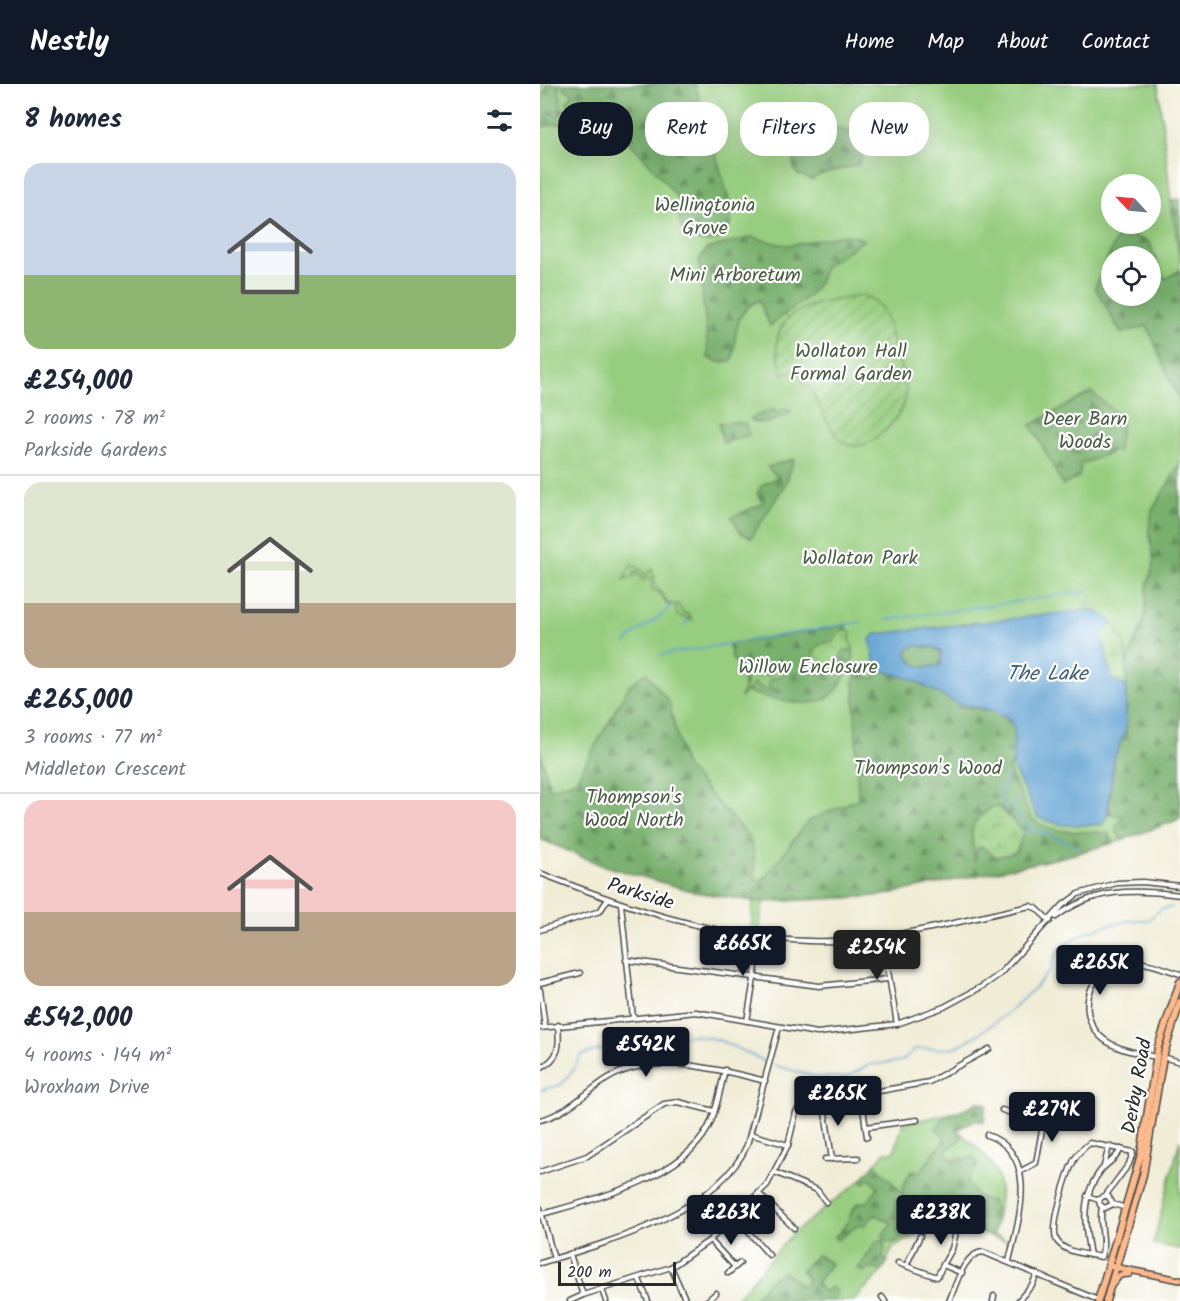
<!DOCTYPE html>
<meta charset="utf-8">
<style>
:root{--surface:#fff;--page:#f2f2f3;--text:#1f2937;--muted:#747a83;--line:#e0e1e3;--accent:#111827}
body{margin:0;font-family:Kalam,sans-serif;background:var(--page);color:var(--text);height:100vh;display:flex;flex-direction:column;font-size:22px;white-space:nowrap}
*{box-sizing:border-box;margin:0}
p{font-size:20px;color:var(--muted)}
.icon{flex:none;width:33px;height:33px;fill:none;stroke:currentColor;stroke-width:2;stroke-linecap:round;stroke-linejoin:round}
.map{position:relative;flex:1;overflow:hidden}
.side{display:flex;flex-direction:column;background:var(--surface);width:540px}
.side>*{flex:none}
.banner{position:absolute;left:18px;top:18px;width:531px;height:54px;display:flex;gap:12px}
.needle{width:39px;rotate:296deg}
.controls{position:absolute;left:561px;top:90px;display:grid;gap:12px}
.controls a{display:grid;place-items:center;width:60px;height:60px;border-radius:50%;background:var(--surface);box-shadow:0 6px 24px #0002;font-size:30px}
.scale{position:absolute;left:18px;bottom:15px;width:118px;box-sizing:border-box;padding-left:6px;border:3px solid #2b2b2b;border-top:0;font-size:16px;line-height:21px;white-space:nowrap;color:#2b2b2b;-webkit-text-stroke:4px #fff;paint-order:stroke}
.price{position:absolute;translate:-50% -51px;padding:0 14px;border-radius:6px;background:var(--accent);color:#fff;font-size:20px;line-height:39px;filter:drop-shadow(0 2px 3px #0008)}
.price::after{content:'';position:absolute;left:50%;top:36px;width:18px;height:14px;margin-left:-9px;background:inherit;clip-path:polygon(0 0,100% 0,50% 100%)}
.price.current{background:#222;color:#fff}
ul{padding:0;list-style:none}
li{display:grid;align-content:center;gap:12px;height:318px;padding:0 24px}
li+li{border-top:2px solid var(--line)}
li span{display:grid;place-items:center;height:186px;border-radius:18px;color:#555}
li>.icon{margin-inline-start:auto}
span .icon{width:108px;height:108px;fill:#fffc;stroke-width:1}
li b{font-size:26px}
h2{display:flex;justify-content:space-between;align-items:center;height:72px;padding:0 24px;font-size:26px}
.chip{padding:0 21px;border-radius:24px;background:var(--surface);box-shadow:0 6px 24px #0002;font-size:21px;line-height:54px}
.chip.current{background:var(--accent);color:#fff}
header{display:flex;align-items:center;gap:36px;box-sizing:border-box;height:84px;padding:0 30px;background:var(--accent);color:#fff}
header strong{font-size:28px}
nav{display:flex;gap:33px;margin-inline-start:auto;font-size:21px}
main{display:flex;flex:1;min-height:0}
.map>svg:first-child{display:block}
.green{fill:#97cd7f;stroke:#617c55;stroke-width:1.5;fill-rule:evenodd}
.forest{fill:url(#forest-firs);stroke:#526e4c;stroke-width:1.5;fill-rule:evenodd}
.wetland{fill:url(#wetland-marsh);stroke:#617c55;stroke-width:1.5}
.garden{fill:url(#garden-furrows);stroke:#617c55;stroke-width:1.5}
.water{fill:#5ea0d1;stroke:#44667e;stroke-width:1.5;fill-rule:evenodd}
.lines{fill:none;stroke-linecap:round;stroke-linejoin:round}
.stream{stroke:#5ea0d1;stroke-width:1.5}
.minor-casing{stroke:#494845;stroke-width:7}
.major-casing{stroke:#494845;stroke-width:8}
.highway-casing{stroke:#494845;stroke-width:9}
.minor{stroke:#fff;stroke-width:4}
.major{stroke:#fcba8d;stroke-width:5}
.highway{stroke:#fcba8d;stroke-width:6}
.labels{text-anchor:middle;stroke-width:4.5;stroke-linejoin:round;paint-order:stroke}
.park-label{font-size:20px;fill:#4b5c44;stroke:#fff}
.street-label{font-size:20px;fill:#2b2b2b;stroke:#fff}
.water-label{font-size:21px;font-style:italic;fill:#426076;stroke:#fff}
</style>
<header>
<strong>Nestly</strong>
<nav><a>Home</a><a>Map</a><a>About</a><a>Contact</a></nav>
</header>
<main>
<section class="side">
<h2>8 homes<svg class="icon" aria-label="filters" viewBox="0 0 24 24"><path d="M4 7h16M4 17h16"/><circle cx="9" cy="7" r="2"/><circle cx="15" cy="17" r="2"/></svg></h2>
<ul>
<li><span style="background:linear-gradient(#c9d6e8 60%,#8fb573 0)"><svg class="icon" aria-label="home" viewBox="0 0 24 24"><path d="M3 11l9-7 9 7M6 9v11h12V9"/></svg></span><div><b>£254,000</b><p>2 rooms · 78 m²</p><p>Parkside Gardens</p></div></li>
<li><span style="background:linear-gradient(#dfe7d0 65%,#b9a48a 0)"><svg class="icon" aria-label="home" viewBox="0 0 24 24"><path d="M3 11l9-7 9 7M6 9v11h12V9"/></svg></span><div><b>£265,000</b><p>3 rooms · 77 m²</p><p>Middleton Crescent</p></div></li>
<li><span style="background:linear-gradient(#f6c9c9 60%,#b9a48a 0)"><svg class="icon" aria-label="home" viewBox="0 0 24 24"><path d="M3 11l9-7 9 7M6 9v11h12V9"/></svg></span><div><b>£542,000</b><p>4 rooms · 144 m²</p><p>Wroxham Drive</p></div></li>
</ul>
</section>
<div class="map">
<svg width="640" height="1217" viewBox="0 0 640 1217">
<defs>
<pattern id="forest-firs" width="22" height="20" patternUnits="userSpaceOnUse" patternTransform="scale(1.5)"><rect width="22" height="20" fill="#79b06e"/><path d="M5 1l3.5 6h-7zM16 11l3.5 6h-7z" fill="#638f5b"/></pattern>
<pattern id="wetland-marsh" width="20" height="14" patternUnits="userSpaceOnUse" patternTransform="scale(1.5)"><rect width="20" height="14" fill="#97cd7f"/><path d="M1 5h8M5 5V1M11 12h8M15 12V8" fill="none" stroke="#82b06e"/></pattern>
<pattern id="garden-furrows" width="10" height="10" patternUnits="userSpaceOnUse" patternTransform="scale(1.5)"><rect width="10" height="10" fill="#97cd7f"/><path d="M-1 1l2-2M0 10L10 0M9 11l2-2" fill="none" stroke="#82b06e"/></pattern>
</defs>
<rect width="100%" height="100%" fill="#fff"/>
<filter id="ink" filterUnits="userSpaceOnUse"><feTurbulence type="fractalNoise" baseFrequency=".0167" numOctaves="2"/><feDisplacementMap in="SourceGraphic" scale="12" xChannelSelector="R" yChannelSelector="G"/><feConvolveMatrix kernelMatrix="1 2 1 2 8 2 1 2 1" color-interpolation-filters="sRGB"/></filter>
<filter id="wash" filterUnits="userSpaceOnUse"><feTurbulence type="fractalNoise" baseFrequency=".008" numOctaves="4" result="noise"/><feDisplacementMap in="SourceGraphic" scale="24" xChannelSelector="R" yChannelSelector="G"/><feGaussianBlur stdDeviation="1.35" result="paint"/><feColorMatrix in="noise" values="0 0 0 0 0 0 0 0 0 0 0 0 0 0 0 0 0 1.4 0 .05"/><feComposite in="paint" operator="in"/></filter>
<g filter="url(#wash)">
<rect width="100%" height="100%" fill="#f0ecd6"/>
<g class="green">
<path d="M0,0H618L631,116L640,115V735L576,758L519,774L339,812L223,818L219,849L211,847L213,817L155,808L0,755ZM572,100H610V140H572ZM572,172H610V212H572Z"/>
<path d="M438,1018L447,1021L433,1036L417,1046C461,1083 468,1093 453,1150L470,1158L413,1142L400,1148L383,1147L353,1164L340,1190L313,1217H194L252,1150L321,1096L345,1068H354L363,1040L421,1027Z"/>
<path d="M640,1056V1165L613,1160Z"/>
</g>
<g class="forest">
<path d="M8,0H155L191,123C199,172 127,168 141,119C127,100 91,54 70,44C48,34 23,39 0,43V19Z"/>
<path d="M297,44L317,49L326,57V64L318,81L281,90L272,96L257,90C253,82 252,77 254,67C259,47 281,51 297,44Z"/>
<path d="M640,115V177L631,117Z"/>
<path d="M580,147L609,158L625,195L640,186V319L607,242L581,249L555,203ZM572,172H610V212H572Z"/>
<path d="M212,153C223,155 238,161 249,161C269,160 306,144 324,156L284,182C283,209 249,225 230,242L219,216C191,229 198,252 192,277L178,278L168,274L167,256L159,176L167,165Z"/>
<path d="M551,308L582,333L578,366L541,380L539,393L523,401L491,341Z"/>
<path d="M248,324L251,328C239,335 224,344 210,335L234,325L235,328Z"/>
<path d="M192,338L206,340L209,351L183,359L179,340Z"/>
<path d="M254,375L246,399L211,454L200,448L192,433L224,419L217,410L221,402L238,393L227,383Z"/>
<path d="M640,379V735L582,756L575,745L583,732L568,730L574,674L586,646L587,578L605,533L607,503L614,478L609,445L612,427Z"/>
<path d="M306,541L314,573C308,583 302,602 293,610C270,629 230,614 205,607L200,583L192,575L189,560Z"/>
<path d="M376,562L393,563L401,568V581C386,584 374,585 366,570L370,563Z"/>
<path d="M341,586C351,589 362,591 372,595C392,604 410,619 431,624C443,627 461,626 470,637C480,647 476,676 469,686L491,734C510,752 544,746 568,749L574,759L519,774L339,812L222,818L155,808L61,781L0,755V666L10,705L36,696L89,602L106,588L129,618L144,681L209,753L214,768L215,796H223L268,737L318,715L314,595L317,588L334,595ZM454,722L461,724L484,748L476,768L457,773L442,763L437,764L435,776C431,748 426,739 454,722Z"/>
<path d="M438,1018L446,1020L444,1038L434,1036L417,1046L421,1050V1056L405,1067L413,1076L434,1073L438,1081L427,1097C433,1109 438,1115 452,1117L458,1131L453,1151L412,1140L370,1123L368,1129L375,1135L398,1140L394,1143L362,1139L365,1151L354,1159L345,1157L343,1151L352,1139L335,1131L323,1142L319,1141L297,1156L294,1153C298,1150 302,1146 305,1142C312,1133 311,1116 328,1118L338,1103L330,1094L324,1099L321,1096L335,1080L363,1110V1103L370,1088L381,1087L405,1054L396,1045L405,1031L421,1027Z"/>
<path d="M338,1156L343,1157L345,1167L342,1173L348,1177L342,1187L330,1184L323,1188L318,1185Z"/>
<path d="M277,1171L291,1180L276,1200L285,1208L291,1203L297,1208L292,1217H212L229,1196L244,1188L263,1203L268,1196L261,1186Z"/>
</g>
<g class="wetland">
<path d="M19,0H24V5L33,9L26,20L47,21L31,23V26L41,30L27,25L18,31L9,29L14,26L19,28L25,25L21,24Z"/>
<path d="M91,481L97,483L98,487L101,485L105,492L112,485L116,502L128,519L138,520L143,529L148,530L152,536L137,531L136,524L127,521L121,510L112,505V494L104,496L94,488V494L90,493L84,495Z"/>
<path d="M573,538C588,557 587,578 586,602L572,596L562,550Z"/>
<path d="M307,546L311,549L310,558L314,565L303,567C298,576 299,581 288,582L282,591L275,584L274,567L281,560L294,558L298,550Z"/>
<path d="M237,584H246L239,592L229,596L228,603L238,608L225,606L214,599L200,614L207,599H204L207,592L219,587L228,592Z"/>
<path d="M454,722L460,724L484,748L476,768L457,773L442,763L437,764L435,777C433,748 424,740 454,722Z"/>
</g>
<path class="garden" d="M321,212C346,215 348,241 354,261L359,265L357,270C360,283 367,298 366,311C364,333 328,373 304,359C294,353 275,316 271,304L264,302L261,290L265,287L264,282L243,290L242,288C240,279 236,269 237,260C239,219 291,217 321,212Z"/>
<path class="water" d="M547,526L556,527L573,538L562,550L572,596L586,602V646L574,674L567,733L562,741H524L498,734L473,684L474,645L470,636L447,625L418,620L371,595L341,586L335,581L330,554L336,550ZM376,562L393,563L401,568V581C386,585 374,585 366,570L370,563Z"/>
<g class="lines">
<g class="stream">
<path d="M547,526L549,518"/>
<path d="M346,536L549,507"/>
<path d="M145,541L148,536"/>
<path d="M88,557L86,559C101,540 116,541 131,521"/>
<path d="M120,571L321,538"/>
<path d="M480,715L473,721C482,752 517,749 539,764"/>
<path d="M465,728L461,708L468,691"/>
<path d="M484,748L492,747"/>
<path d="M233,981L277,993H307L329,981L362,977L374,966C390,962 405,968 420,961C455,942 485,915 511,886C510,852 581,834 608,836L621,825L632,823"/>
<path d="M0,1006L21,1001L34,985L41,971L94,957L154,951L179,956L226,978"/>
</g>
</g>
</g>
<g filter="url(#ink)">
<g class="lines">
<g class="minor-casing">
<g id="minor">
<path d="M0,789C86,823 175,854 269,857C343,860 418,837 490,822L496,824L510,837"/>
<path d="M81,820L93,934"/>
<path d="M516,833C554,804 594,805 640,811"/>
<path d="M0,846L60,827L68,815"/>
<path d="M342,851L357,940"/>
<path d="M86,876L279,902L348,895"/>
<path d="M0,899L40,889"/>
<path d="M0,906L5,943"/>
<path d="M207,937L221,853"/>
<path d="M0,944L156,928L277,949L357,940L404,923L443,902L460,890L523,821L538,810L577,799L603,798L640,802"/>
<path d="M616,973C598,969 574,966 560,952C533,924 553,879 591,878C606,877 625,885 640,890"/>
<path d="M623,973L640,978"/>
<path d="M0,984C20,974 20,962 18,941"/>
<path d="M321,1009L327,1053"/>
<path d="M283,1015L292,1075"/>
<path d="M462,1026L497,1038L502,1046L496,1079L479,1088"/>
<path d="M0,1036C26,1030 45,1009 67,995C110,967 179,985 225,997"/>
<path d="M326,1043L377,1036"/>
<path d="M210,1050L248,1061"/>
<path d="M447,1051C501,1070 478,1138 469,1177"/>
<path d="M285,1075L318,1074"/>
<path d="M564,1082L569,1062"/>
<path d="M0,1088L47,1072L124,1020L138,1018L174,1027"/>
<path d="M234,1088L277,1106L286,1118"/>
<path d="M219,1110L254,1144"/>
<path d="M547,1112L559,1116"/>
<path d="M573,1120L565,1124L560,1121L559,1116L563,1112H568L573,1120L586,1124"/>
<path d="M562,1123C558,1140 567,1157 561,1173C547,1170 525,1169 517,1157C509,1145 527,1090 534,1076C538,1069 543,1064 550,1059L593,1068L589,1080L565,1112"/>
<path d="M0,1124L14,1175"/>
<path d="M2,1130C52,1116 141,1095 168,1044C177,1027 180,1005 185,986"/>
<path d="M195,1133L229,1171"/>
<path d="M170,1156L195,1183"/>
<path d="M30,1170L43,1211L30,1217"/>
<path d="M550,1171C544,1140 540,1112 562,1085C569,1078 577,1074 581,1065"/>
<path d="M0,1179C64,1160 179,1128 207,1061L239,943"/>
<path d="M358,1179L397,1193L403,1181L422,1189"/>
<path d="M403,1181L412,1165L416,1148"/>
<path d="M366,1182L380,1152"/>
<path d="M131,1183L146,1217"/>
<path d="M188,1189L200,1179"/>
<path d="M99,1195L108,1217"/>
<path d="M62,1206L66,1217"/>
<path d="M43,1211L131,1183L170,1156L227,1101L248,1061L256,1028L262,1021L389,998L449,965"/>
<path d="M342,1213L345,1217"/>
<path d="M167,1217L176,1209"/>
<path d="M409,1217C417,1200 423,1170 443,1168L558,1216"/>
<path d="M453,1217L454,1212"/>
<path d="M478,1217L492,1201L497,1190"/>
</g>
</g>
<g class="major-casing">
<g id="major">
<path d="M569,1182L640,1196"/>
<path d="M571,1202L580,1191L589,1190"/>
</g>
</g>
<g class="highway-casing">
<g id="highway">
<path d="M558,1217L601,1070L618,963L640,898"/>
<path d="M566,1217L603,1091L623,973L640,918"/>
</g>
</g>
<use href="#minor" class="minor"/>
<use href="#major" class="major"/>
<use href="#highway" class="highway"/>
</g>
</g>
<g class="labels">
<g class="park-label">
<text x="165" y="127">Wellingtonia<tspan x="165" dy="23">Grove</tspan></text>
<text x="195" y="197">Mini Arboretum</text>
<text x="311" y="273">Wollaton Hall<tspan x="311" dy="23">Formal Garden</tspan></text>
<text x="545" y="341">Deer Barn<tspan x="545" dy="23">Woods</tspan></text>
<text x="320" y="480">Wollaton Park</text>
<text x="268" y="589">Willow Enclosure</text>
<text x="388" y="690">Thompson's Wood</text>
<text x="94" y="719">Thompson's<tspan x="94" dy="23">Wood North</tspan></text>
</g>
<g class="street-label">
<text transform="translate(101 809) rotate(17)" y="7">Parkside</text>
<text transform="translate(596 1002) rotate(-80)" y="7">Derby Road</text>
</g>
<g class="water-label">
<text x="507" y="596">The Lake</text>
</g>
</g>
</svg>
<div class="controls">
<a><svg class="needle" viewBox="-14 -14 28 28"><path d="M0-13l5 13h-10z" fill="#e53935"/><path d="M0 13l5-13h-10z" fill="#747a83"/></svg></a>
<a><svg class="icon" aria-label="locate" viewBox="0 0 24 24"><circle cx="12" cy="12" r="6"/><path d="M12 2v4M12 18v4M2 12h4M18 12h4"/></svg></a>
</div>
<div class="scale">200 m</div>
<b class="price" style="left:203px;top:893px">£665K</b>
<b class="price current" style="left:337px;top:897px">£254K</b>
<b class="price" style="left:560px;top:912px">£265K</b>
<b class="price" style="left:106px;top:994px">£542K</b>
<b class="price" style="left:298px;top:1043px">£265K</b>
<b class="price" style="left:512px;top:1059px">£279K</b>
<b class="price" style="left:191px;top:1162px">£263K</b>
<b class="price" style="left:401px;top:1162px">£238K</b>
<div class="banner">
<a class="chip current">Buy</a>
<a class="chip">Rent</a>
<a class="chip">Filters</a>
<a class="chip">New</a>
</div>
</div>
</main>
